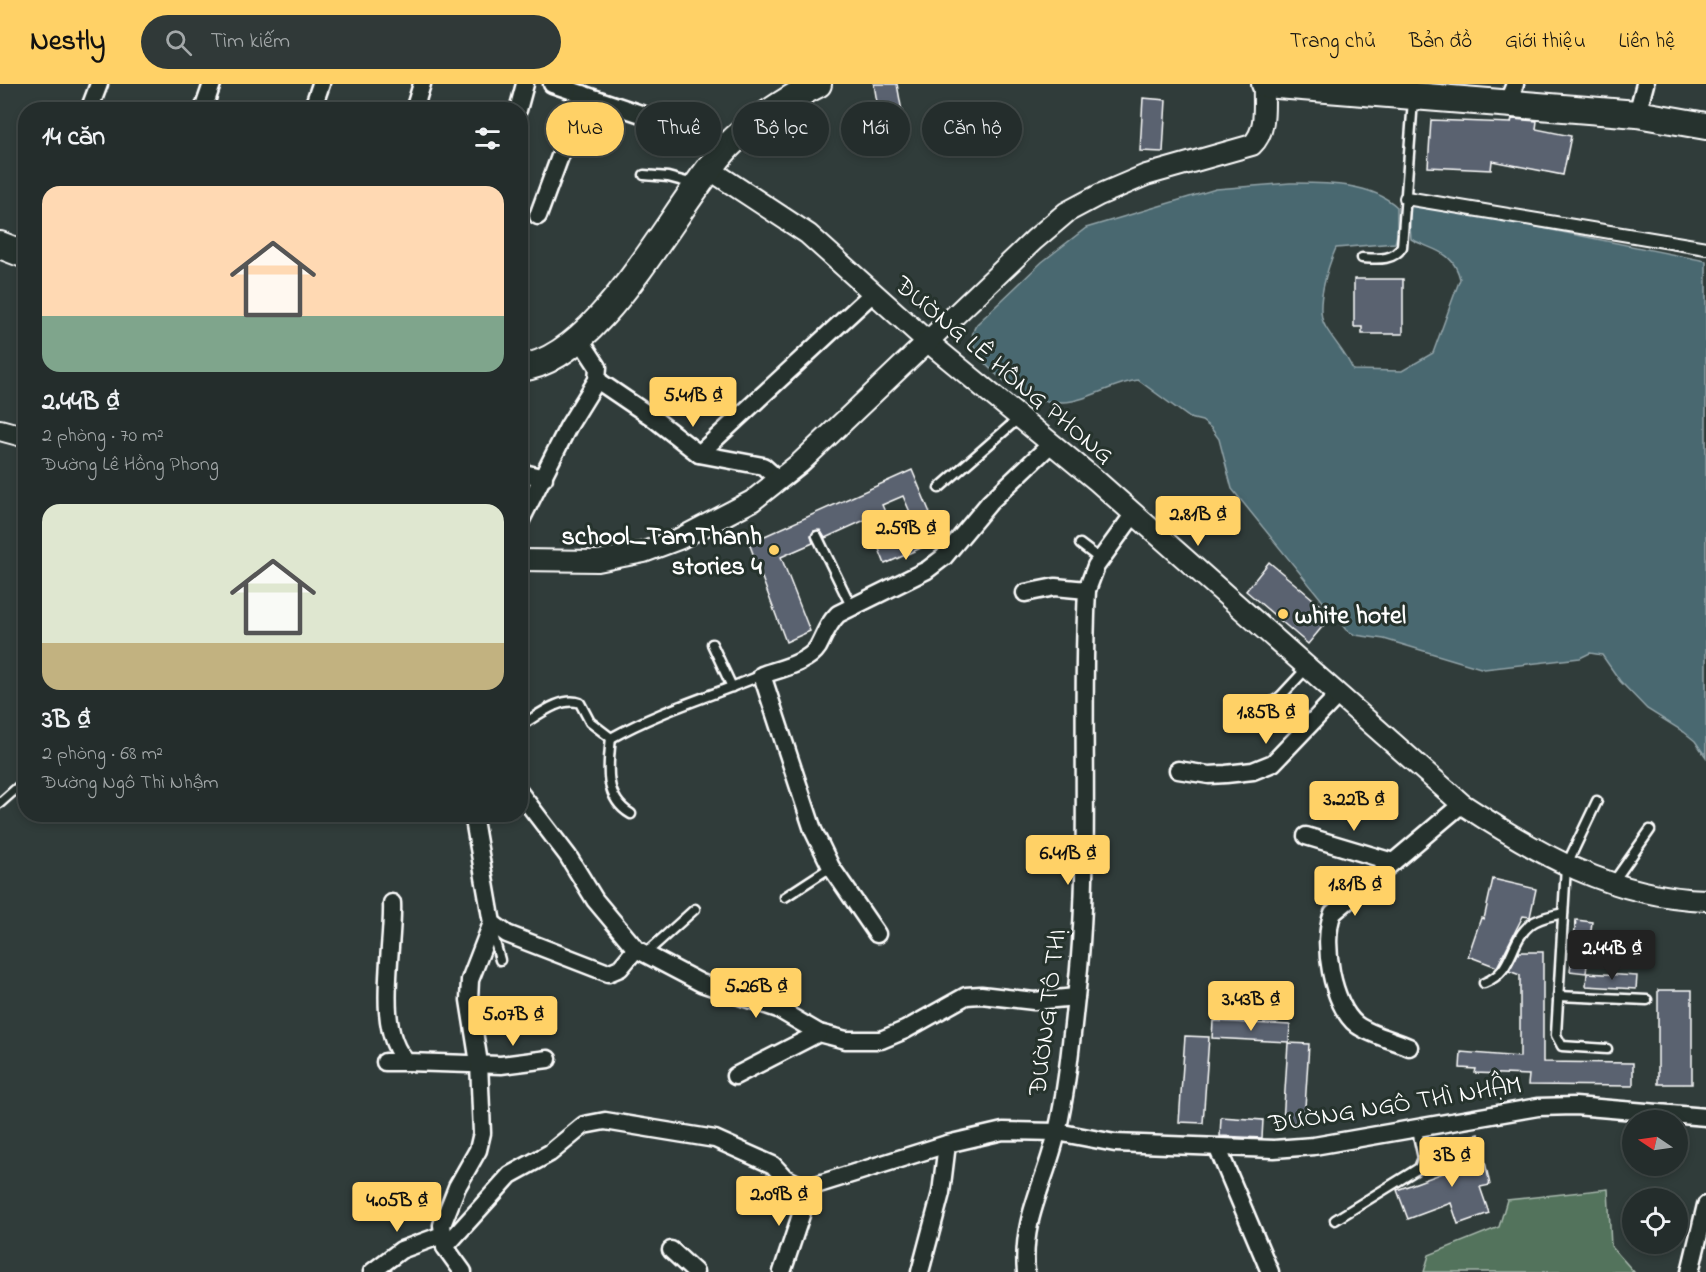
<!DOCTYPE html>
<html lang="vi">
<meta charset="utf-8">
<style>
:root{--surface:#242d2c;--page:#303938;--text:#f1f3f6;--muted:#a3a8a9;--line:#414948;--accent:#ffd166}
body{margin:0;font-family:"Indie Flower",sans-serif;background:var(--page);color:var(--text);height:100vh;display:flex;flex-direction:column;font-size:22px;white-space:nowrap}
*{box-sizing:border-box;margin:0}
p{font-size:20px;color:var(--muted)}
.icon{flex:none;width:33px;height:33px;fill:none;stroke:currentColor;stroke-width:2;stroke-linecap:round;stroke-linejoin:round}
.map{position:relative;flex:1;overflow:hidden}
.drawer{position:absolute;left:18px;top:18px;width:510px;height:720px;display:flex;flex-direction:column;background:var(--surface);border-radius:24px;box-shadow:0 3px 9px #0003,0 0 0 2px var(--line)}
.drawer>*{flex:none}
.hud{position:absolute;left:546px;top:18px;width:570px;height:54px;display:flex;gap:12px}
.needle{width:39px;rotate:283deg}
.tools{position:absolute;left:1622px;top:1026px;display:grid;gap:12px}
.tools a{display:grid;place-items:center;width:66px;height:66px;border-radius:50%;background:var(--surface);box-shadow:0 3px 9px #0003,0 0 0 2px var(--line);font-size:30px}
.price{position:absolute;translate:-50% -51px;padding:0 14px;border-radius:6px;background:var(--accent);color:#111;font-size:20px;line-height:39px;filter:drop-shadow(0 2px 3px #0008)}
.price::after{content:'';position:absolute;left:50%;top:36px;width:18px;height:14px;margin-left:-9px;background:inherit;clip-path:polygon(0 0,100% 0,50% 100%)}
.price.selected{background:#222;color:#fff}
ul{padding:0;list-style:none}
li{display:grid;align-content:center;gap:12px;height:318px;padding:0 24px}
li span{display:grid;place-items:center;height:186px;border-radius:18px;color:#555}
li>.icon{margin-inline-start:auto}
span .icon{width:108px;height:108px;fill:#fffc;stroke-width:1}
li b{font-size:26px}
h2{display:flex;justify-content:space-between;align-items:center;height:72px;padding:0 24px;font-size:26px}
.tag{padding:0 21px;border-radius:27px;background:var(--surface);box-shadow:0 3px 9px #0003,0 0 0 2px var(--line);font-size:21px;line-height:54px}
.tag.selected{background:var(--accent);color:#111}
header{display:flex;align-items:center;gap:36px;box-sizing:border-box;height:84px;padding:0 30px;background:var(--accent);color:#111}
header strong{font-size:28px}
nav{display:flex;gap:33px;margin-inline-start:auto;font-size:21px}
.search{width:420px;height:54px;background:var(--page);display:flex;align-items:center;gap:15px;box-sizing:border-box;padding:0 21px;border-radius:33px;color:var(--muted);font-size:22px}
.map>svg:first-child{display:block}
.green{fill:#53735c;stroke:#a9b9ae;stroke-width:1.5}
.water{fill:#49676f;stroke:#92a4a9;stroke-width:1.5}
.building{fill:#5a6270;stroke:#fff;stroke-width:1.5;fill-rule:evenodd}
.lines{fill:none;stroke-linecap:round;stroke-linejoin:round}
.service-casing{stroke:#fff;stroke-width:13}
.pedestrian-casing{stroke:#fff;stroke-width:16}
.minor-casing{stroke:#fff;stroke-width:21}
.tertiary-casing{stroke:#fff;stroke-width:24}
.primary-casing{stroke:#fff;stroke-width:30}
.service{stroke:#26332d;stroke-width:8}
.pedestrian{stroke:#26332d;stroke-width:12}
.minor{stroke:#26332d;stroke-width:16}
.tertiary{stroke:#26332d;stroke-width:20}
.primary{stroke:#26332d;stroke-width:26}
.poi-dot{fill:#ffd166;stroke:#26332d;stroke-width:2}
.labels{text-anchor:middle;stroke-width:6;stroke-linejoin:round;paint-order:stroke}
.street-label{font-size:26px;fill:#fff;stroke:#26332d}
.poi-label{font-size:26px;font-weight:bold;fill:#fff;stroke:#26332d;text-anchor:end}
</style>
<header>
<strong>Nestly</strong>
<div class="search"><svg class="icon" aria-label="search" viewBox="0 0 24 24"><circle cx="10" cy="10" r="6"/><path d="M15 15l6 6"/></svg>Tìm kiếm</div>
<nav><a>Trang chủ</a><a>Bản đồ</a><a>Giới thiệu</a><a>Liên hệ</a></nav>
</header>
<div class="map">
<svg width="1706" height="1188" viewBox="0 0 1706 1188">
<rect width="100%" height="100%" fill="#303c3a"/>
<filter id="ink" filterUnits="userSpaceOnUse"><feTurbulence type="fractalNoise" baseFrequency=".0167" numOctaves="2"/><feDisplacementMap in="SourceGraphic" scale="12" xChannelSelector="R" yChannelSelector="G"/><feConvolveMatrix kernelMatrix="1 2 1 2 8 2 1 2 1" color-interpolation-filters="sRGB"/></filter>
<g filter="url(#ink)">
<path class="green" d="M1608,1105L1611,1162L1634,1188H1424L1429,1171L1499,1143L1507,1116Z"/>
<path class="water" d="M1290,99C1324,99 1371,98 1397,123V151L1395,159L1336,164C1328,182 1314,224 1325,242C1334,258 1346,269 1353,286L1402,287L1433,269L1460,195C1453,166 1433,167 1411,155L1409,130L1412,118L1706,177V673L1695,657L1684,648L1647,625L1620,597L1602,571L1590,569L1580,574L1484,585L1384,555L1355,551L1346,546L1232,405L1219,355L1211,344L1202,337L1190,334L1138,296C1113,299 1088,317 1063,318C1053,318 1041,317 1031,313C1010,304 957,267 977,240L1042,178L1086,144L1216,105Z"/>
<g class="building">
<path d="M874,0H897L903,33L880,37Z"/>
<path d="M1143,14L1166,16L1163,68L1140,67Z"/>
<path d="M1512,35L1537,37L1536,45L1571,52L1563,91L1492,77L1491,86L1428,83L1431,36L1511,39Z"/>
<path d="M1354,195H1403V250H1362V243H1354Z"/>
<path d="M912,386L941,455L885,480L867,435L825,454L820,446L814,447L811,452L813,459L781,473L810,547L786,558L749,459ZM903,412L917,444L896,453L882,421Z"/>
<path d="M1269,478L1332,531L1308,560L1246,507Z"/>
<path d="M1493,795L1536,805L1530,833L1523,832L1497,883L1468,872L1481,834L1484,835Z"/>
<path d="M1576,836L1592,838L1586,889L1570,887Z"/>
<path d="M1519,868H1543V978L1633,979V1002L1528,1001L1529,991L1475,989L1476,985L1460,984L1461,968L1520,973V891L1509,887Z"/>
<path d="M1587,889L1637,892L1636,905L1586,902Z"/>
<rect x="1658" y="906" width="34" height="94"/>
<path d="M1213,937L1290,941L1289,958L1212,954Z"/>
<path d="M1185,952L1209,953L1203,1039L1179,1038Z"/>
<path d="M1288,959L1309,960L1304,1039L1283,1038Z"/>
<path d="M1221,1033L1263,1036L1262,1054L1220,1052Z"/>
<path d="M1479,1050L1490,1101L1480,1103L1489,1129L1458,1140L1451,1119L1408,1135L1397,1106L1470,1079L1465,1053Z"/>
</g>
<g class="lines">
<g class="service-casing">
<g id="service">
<path d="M644,91L668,93L694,100"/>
<path d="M1362,174C1378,175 1393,177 1402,163L1413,16"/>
<path d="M939,404L1019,334"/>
<path d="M817,452L852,524"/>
<path d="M1080,460L1101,476"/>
<path d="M712,560L732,603"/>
<path d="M1248,634L1280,613"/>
<path d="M1279,635L1280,613L1307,584"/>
<path d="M520,642C537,632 561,612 580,619L590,638L611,654C659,627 711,612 762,591"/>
<path d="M611,654C608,680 603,714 631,730"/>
<path d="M1597,717L1566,782L1556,951L1562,962L1607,965"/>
<path d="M0,719L18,703"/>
<path d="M1612,800L1650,746"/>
<path d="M785,813L831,783"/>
<path d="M492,847L500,876"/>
<path d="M645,870L695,825"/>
<path d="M1484,899C1515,887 1508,858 1531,840C1540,833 1552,832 1563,829"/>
<path d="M1558,912L1647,916"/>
<path d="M1335,1136L1419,1084L1423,1074L1416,1042"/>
</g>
</g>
<g class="pedestrian-casing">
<path id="pedestrian" d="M1406,114L1706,164"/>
</g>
<g class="minor-casing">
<g id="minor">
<path d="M552,0L730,60"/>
<path d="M1507,20L1515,0"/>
<path d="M89,26L99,0"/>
<path d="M203,26L212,0"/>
<path d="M312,26L321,0"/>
<path d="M414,26L422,0"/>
<path d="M518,26L525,0"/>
<path d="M1637,30L1645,0"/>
<path d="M538,132L583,10"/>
<path d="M597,296L653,334L699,370L763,382L779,396"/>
<path d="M699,370L873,209"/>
<path d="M520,388L544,394"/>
<path d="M520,438L568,343L597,296L598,283L579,254"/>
<path d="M1025,509L1055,503L1087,506"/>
<path d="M1178,686L1209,691L1226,690L1253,687L1273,679L1338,611"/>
<path d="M520,709L568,772L595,816L636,865L701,899L778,925L819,949L846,956H881L905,946L966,912L981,911L1034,917L1076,913"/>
<path d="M1306,752L1393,778"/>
<path d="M392,819C394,864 373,946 407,978L501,981L548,975"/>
<path d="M492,839L507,850L608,889L620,884L636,865"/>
<path d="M877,850L831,783L813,746L762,591C779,585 808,579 818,563C825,550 827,541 838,530L927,486L944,473L990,418L1051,360"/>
<path d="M1409,963C1393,956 1371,951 1357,941C1332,922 1321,856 1333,829L1462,720"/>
<path d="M385,978H407"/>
<path d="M735,992L819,949"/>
<path d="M1218,1065L1270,1188"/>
<path d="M445,1163L510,1091L550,1069L584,1041L605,1037L715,1055L773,1081L785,1094L806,1104L947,1060L1003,1047L1057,1048L1115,1059L1274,1065L1314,1062L1538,1023L1575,1022L1706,1033"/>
<path d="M671,1166L695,1188"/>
<path d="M372,1188L401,1166L442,1151"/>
<path d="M463,1188L445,1163L442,1141L457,1103L478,1066L482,1049L479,979L469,916L470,896L492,839L473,730"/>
<path d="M782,1188L803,1125L806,1104"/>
<path d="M920,1188L941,1109L947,1060"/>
<path d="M1026,1188C1021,1134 1046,1098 1057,1048C1067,1005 1071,958 1076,913C1092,778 1080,642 1087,506L1096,482L1133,431"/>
<path d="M1690,1188L1706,1121"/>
</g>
</g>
<g class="tertiary-casing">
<g id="tertiary">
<path d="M709,85L808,150L927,257L1097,397L1462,720C1538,770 1612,813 1706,816"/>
<path d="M0,346L26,353"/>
<path d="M520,476L598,477L644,468L679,455L752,417L800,379L1034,156L1067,128L1099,111L1146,91L1252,61C1268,46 1263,20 1264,0"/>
</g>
</g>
<g class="primary-casing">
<g id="primary">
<path d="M1265,0L1637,30L1706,42"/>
<path d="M0,161L26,171"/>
<path d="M520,284C601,276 675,119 728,62C749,40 791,13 818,0"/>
</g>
</g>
<use href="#service" class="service"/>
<use href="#pedestrian" class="pedestrian"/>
<use href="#minor" class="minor"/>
<use href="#tertiary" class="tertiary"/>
<use href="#primary" class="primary"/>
</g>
</g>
<g class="poi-dot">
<circle cx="774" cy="466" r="6"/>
<circle cx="1283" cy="530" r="6"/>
</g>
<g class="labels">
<g class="street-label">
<text transform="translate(1005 285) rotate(40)" y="9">ĐƯỜNG LÊ HỒNG PHONG</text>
<text transform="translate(1046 928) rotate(-83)" y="9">ĐƯỜNG TÔ THỊ</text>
<text transform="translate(1395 1019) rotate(-9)" y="9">ĐƯỜNG NGÔ THÌ NHẬM</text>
</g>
<g class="poi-label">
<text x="762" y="460">school_TamThanh<tspan x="762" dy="30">stories 4</tspan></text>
<text x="1295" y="539" text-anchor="start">white hotel</text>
</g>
</g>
</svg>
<div class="tools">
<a><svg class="needle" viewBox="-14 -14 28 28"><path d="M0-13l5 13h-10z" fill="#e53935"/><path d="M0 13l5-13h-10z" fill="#a3a8a9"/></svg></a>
<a><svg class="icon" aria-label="locate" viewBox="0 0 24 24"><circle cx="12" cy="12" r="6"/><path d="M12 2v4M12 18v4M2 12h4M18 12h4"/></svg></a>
</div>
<b class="price" style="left:693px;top:344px">5.41B ₫</b>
<b class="price" style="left:1198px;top:463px">2.81B ₫</b>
<b class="price" style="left:906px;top:477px">2.59B ₫</b>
<b class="price" style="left:1266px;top:661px">1.85B ₫</b>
<b class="price" style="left:1354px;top:748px">3.22B ₫</b>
<b class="price" style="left:1068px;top:802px">6.41B ₫</b>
<b class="price" style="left:1355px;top:833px">1.81B ₫</b>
<b class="price selected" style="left:1612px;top:897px">2.44B ₫</b>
<b class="price" style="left:756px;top:935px">5.26B ₫</b>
<b class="price" style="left:1251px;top:948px">3.43B ₫</b>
<b class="price" style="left:513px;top:963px">5.07B ₫</b>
<b class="price" style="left:1452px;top:1104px">3B ₫</b>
<b class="price" style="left:779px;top:1143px">2.09B ₫</b>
<b class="price" style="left:397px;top:1149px">4.05B ₫</b>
<div class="hud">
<a class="tag selected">Mua</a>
<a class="tag">Thuê</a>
<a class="tag">Bộ lọc</a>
<a class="tag">Mới</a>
<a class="tag">Căn hộ</a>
</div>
<section class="drawer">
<h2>14 căn<svg class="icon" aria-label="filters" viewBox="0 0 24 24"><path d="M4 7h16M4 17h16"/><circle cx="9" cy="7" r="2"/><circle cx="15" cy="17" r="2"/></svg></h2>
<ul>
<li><span style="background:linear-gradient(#ffd9b3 70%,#7fa58c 0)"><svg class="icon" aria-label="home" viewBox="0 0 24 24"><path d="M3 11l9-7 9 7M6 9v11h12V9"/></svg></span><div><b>2.44B ₫</b><p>2 phòng · 70 m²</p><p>Đường Lê Hồng Phong</p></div></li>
<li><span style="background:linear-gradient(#dfe7d0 75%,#c2b280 0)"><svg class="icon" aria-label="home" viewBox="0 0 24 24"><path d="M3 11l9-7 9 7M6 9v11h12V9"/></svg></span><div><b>3B ₫</b><p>2 phòng · 68 m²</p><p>Đường Ngô Thì Nhậm</p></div></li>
</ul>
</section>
</div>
